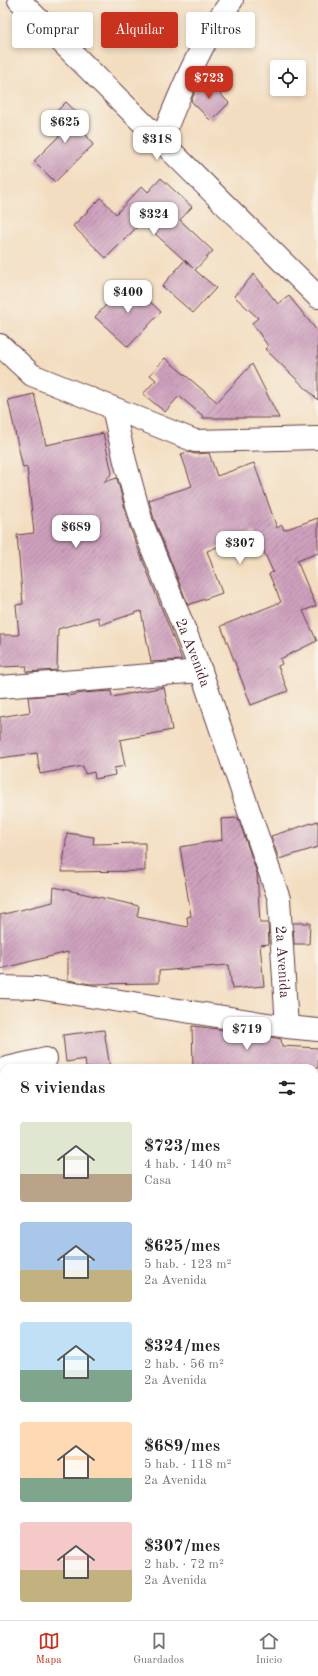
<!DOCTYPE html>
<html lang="es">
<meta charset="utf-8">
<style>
:root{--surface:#fff;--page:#f2f2f2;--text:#202124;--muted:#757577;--line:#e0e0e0;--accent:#c8321e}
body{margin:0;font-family:"Old Standard TT",serif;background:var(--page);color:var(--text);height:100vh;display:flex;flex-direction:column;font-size:15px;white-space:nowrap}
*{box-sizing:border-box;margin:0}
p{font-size:13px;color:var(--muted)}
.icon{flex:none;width:22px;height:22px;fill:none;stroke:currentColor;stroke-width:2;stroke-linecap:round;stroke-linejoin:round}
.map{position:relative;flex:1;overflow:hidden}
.details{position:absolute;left:0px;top:1064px;width:318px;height:556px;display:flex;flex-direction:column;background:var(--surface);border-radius:12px 12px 0 0;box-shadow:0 2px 6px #0003}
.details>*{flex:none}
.guide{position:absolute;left:12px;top:12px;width:294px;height:36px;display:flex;gap:8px}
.tools{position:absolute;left:270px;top:60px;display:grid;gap:8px}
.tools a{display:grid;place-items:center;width:36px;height:36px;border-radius:4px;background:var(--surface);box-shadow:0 2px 6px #0003;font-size:20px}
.price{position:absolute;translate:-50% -34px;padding:0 9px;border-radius:8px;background:#fff;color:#222;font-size:13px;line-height:26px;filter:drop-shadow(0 1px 2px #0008)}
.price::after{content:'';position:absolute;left:50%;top:24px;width:12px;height:9px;margin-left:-6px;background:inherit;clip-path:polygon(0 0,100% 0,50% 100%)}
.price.selected{background:var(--accent);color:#fff}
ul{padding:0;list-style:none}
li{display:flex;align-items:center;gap:12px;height:100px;padding:0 20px}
li span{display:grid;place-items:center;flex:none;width:112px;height:80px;border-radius:4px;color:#555}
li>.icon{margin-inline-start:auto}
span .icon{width:48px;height:48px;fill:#fffc;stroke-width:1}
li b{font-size:17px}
h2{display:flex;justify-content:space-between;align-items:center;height:48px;padding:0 20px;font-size:17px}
.chip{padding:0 14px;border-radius:4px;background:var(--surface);box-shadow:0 2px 6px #0003;font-size:14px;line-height:36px}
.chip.selected{background:var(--accent);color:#fff}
.tabs{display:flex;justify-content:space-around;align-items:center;height:56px;border-top:1px solid var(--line);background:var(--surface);font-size:11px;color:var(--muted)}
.tabs a{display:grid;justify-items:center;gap:2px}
.tabs .selected{color:var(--accent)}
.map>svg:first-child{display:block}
.building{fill:url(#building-hatch)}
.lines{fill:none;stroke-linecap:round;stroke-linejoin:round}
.minor-casing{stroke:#633c41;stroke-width:24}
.minor{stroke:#fff;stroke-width:22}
.labels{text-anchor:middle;stroke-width:3;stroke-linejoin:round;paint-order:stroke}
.street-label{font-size:15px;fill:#4a1f2b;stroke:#f7f3e8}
</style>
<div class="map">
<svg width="318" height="1620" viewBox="0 0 318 1620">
<defs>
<pattern id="building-hatch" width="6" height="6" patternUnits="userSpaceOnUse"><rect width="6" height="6" fill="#cea0bd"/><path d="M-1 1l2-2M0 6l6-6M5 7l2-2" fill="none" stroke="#a9829a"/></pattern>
</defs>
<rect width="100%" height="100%" fill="#f7f3e8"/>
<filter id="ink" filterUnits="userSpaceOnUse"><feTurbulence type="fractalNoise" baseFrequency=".025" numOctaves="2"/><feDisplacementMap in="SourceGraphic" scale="8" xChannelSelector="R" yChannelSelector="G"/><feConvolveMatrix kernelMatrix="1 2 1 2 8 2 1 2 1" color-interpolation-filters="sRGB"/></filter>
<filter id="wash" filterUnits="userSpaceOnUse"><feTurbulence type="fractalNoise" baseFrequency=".012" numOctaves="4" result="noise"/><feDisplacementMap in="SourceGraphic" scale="16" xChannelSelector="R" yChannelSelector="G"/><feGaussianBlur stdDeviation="0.9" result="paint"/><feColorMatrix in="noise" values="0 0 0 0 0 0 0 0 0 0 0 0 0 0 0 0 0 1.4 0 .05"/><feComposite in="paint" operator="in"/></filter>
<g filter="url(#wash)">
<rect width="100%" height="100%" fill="#f3ddc0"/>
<g id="blocks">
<g class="building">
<path d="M205,78L229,103L211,121L191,101L198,85Z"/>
<path d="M66,102L84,119L79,124L93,145L55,182L34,161L64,131L50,118Z"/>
<path d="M161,178L192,207L180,220L213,251L195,270L216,288L193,313L162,286L185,260L193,268L142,222L106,258L73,226L101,198L116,214L142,186L148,192Z"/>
<path d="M254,274L278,304L289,296L318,332V400L265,349L268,346L252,323L258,318L234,296Z"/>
<path d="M128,281L161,312L128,347L95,317Z"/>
<path d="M165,358L217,402L252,364L279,418H202L203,416L179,396L165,412L143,394L156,380L150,375Z"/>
<path d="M34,394L46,445L103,433L112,473L104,482L117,478L130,528L182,660L151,662L141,611L100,625L98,617L58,629L57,670L26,672L27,666L0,667V635H19L16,605L23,604L17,535L34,533L27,467L23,468L8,400Z"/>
<path d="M188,452L195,454L209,453L217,476L254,463L277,528L282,525L284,530L318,518V553L297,561L316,606L303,611L317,641L280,659L282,664L278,666L288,691L251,705L221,626L281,602L269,574L273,572L255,532L207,551L222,593L188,605L154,519L149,500L192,486L181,454Z"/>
<path d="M164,687L172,730L120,740L125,766L114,768L115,775L95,779L94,772L85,774L83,766L40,774L37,753L0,758V717L30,712L28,697L66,694L67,696L83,693L111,691L112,697Z"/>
<path d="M238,818L257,873L260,923H268L269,944L260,945L264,986L232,989L229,965L159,971V983L90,984L68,980V952L0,969V915L53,902L54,887L139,906L137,917L188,927L187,917L191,916L180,847L222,840L221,819Z"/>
<path d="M318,821V847L279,859L271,836Z"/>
<path d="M67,833L94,837L93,844L145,843V871L62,872Z"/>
<path d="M293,923H310L309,944H294Z"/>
<path d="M192,1026L226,1030V1032H236L251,1034L252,1037L263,1036L281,1039L282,1046L318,1048V1068H193Z"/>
<path d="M104,1030L110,1068H86L85,1059L66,1062L63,1035Z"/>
</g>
</g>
</g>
<g filter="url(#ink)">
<use href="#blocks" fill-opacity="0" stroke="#633c41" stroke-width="1"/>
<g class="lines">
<g class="minor-casing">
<g id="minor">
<path d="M19,0L318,297"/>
<path d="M161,141C181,91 200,43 232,0"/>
<path d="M0,345L32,375L195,441L318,438"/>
<path id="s1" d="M113,408L125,461L142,523L201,671L279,899L287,1027"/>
<path d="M0,687L201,671"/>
<path d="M0,987L37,988L287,1027L318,1030"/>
<path d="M7,1068L46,1059"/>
<path d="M314,1228L318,1227"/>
<path d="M0,1293H4"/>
<path d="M314,1358L318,1357"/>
<path d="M0,1430L4,1429"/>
</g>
</g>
<use href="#minor" class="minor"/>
</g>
</g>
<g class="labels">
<g class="street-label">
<text dy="5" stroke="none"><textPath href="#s1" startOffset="258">2a Avenida</textPath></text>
<text dy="5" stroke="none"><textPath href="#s1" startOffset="582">2a Avenida</textPath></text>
</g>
</g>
</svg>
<div class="tools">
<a><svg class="icon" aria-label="locate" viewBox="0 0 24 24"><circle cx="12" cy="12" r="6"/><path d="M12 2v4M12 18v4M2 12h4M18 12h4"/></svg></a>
</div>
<b class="price selected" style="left:209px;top:100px">$723</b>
<b class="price" style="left:65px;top:144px">$625</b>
<b class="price" style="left:157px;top:161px">$318</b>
<b class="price" style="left:154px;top:236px">$324</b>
<b class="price" style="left:128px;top:314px">$400</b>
<b class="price" style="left:76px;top:549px">$689</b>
<b class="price" style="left:240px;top:565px">$307</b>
<b class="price" style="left:247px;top:1051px">$719</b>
<div class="guide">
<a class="chip">Comprar</a>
<a class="chip selected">Alquilar</a>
<a class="chip">Filtros</a>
</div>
<section class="details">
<h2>8 viviendas<svg class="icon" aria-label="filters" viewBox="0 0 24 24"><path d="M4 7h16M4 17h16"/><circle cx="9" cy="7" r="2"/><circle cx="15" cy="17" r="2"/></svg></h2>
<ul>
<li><span style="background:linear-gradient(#dfe7d0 65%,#b9a48a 0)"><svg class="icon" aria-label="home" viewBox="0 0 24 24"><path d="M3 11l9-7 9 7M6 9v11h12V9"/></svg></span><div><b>$723/mes</b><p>4 hab. · 140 m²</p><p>Casa</p></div></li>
<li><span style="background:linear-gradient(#a9c7e8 60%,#c2b280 0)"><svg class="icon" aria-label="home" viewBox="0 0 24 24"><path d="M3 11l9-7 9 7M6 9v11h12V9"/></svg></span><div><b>$625/mes</b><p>5 hab. · 123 m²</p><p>2a Avenida</p></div></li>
<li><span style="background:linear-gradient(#bfe0f5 60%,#7fa58c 0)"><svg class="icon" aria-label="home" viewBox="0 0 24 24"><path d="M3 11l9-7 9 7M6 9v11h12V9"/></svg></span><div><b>$324/mes</b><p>2 hab. · 56 m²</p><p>2a Avenida</p></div></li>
<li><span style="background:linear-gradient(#ffd9b3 70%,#7fa58c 0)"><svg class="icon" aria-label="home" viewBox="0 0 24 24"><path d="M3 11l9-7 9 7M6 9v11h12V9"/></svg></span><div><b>$689/mes</b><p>5 hab. · 118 m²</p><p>2a Avenida</p></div></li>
<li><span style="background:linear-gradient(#f6c9c9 60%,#c2b280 0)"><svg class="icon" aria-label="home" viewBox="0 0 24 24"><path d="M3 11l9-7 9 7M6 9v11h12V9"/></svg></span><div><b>$307/mes</b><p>2 hab. · 72 m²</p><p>2a Avenida</p></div></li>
</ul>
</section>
</div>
<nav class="tabs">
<a class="selected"><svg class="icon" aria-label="map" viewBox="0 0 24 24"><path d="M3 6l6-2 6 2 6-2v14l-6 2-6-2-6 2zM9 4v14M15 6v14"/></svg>Mapa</a>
<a><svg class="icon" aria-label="saved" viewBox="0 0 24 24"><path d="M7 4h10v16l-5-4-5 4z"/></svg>Guardados</a>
<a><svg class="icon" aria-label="home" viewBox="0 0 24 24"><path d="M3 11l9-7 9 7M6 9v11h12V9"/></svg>Inicio</a>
</nav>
